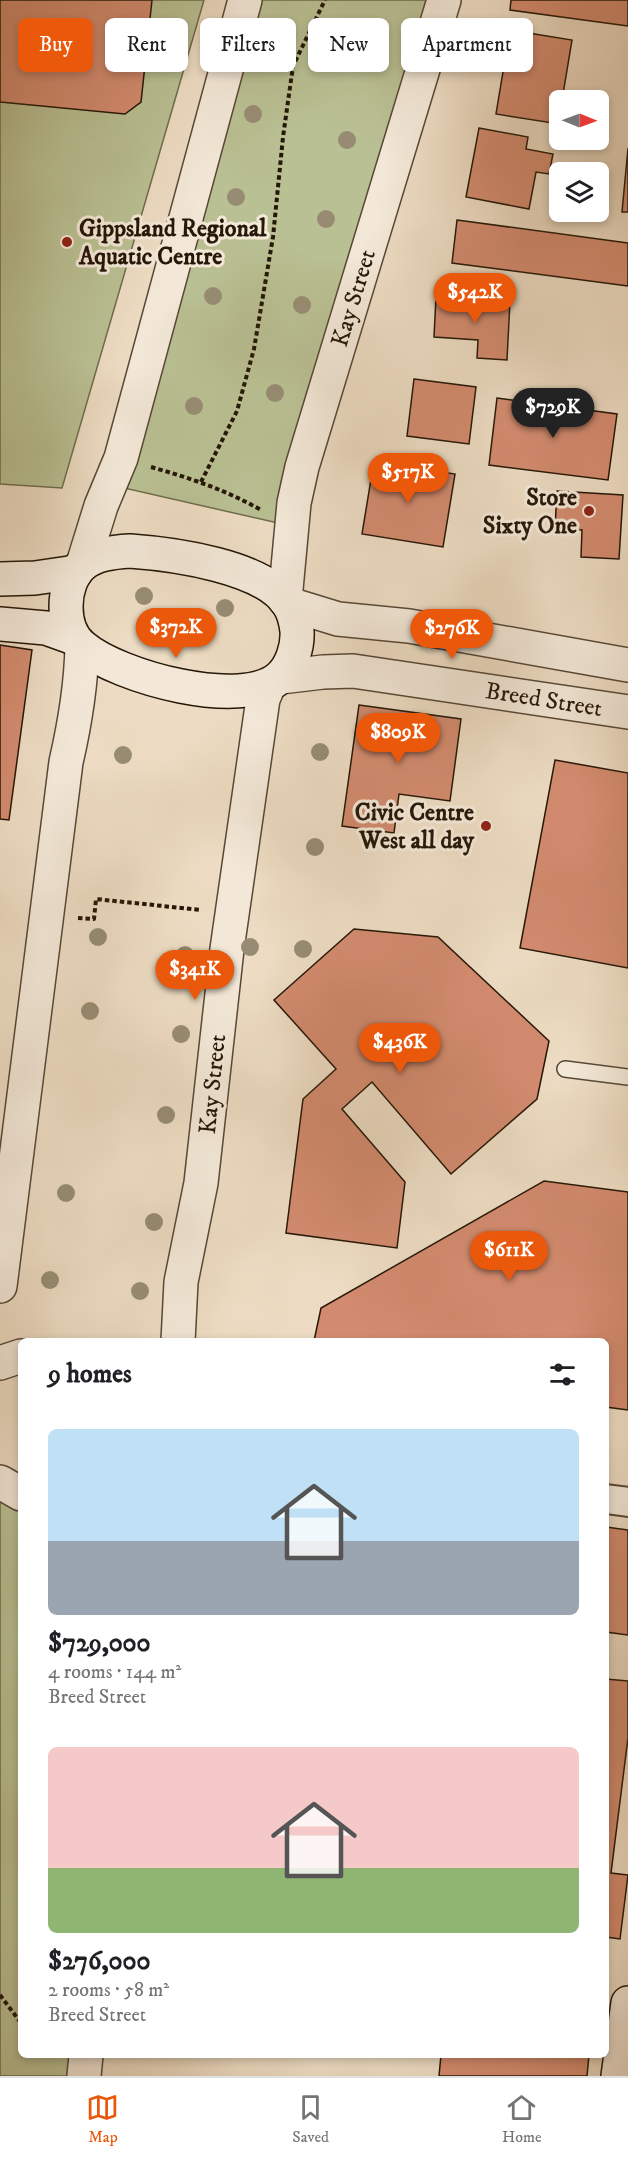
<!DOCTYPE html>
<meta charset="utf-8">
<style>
:root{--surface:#fff;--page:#f2f2f2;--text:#202124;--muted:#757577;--line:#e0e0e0;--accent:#ea580c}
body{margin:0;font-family:"IM FELL DW Pica",serif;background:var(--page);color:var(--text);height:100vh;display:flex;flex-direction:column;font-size:22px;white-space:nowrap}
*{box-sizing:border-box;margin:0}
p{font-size:20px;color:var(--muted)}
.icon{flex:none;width:33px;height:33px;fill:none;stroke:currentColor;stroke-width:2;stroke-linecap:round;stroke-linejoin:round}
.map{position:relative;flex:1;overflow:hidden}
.panel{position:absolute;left:18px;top:1338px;width:591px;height:720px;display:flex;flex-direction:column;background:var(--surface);border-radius:9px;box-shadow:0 3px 9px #0003}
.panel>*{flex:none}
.top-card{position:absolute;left:18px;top:18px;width:592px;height:54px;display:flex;gap:12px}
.needle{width:39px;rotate:91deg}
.controls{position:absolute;left:549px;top:90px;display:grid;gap:12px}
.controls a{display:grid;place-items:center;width:60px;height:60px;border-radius:9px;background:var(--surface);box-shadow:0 3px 9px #0003;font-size:30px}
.price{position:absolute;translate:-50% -51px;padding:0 14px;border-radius:21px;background:var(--accent);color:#fff;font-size:20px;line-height:39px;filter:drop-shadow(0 2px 3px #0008)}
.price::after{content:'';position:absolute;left:50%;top:36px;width:18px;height:14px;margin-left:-9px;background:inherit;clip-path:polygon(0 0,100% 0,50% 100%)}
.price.on{background:#222;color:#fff}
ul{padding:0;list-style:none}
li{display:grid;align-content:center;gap:12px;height:318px;padding:0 30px}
li span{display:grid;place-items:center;height:186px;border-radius:9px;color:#555}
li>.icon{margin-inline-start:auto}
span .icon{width:108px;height:108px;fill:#fffc;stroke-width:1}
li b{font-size:26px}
h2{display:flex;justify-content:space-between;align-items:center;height:72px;padding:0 30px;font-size:26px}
.pill{padding:0 21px;border-radius:9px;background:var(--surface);box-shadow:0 3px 9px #0003;font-size:21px;line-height:54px}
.pill.on{background:var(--accent);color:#fff}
.menu{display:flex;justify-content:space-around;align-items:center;height:84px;border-top:2px solid var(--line);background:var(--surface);font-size:16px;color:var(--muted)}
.menu a{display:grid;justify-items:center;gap:3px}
.menu .on{color:var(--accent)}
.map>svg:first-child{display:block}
.green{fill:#b9c093;stroke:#6f6c4d;stroke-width:1.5}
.building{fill:#d38b6f;stroke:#251707;stroke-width:1.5}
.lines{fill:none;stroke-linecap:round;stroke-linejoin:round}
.service-casing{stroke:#574836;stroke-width:18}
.minor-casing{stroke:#574836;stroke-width:32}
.tertiary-casing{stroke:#574836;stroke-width:36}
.secondary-casing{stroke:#251707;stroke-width:36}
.path{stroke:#251707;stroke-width:4;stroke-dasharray:4.5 3;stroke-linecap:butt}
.service{stroke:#f3e8d8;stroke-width:15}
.minor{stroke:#f3e8d8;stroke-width:28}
.tertiary{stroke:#f3e8d8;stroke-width:33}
.secondary{stroke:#f3e8d8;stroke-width:33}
.tree{fill:#978c73}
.poi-dot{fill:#8f2418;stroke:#f3e8d8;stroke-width:2}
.labels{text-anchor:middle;stroke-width:6;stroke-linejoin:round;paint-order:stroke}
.poi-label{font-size:24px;font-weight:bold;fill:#251707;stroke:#f3e8d8;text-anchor:end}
.street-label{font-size:24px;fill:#251707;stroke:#f3e8d8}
</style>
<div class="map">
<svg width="628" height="2076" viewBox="0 0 628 2076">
<rect width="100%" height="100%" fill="#eddcc3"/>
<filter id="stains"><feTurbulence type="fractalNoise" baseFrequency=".00333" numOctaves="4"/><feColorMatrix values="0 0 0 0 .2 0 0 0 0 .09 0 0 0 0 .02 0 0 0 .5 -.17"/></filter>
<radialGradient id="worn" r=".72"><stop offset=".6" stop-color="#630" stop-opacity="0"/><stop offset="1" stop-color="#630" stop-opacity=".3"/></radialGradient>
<g class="green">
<path d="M0,0H204L62,488L0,484Z"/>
<path d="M245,0H446L291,526L111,485Z"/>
<path d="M9,1491L21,1494V2055H86L84,2076H0V1503Z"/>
</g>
<g class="building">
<path d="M0,0H152L141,102L125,114L0,102Z"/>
<path d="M511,0H628V26L510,10Z"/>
<path d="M510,30L572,40L562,100H560L559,124L496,114Z"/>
<path d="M479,128L528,137L526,149L553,154L549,174L536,172L529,209L466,197Z"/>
<path d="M628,148V212H622Z"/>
<path d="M457,220L628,243V286L452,263Z"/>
<path d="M436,297L510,301L507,360L477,358L478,340L434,337Z"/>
<path d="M414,379L476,387L469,444L407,436Z"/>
<path d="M497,398L617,414L608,480L489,465Z"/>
<path d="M374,461L455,474L443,547L362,534Z"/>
<path d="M557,491L623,495L619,559L581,557L582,530L555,528Z"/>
<path d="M0,645L32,650L9,820L0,819Z"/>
<path d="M359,705L461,719L450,801L399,794L394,833L342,826Z"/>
<path d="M555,760L628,773V968L520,948Z"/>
<path d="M354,929L438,937L549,1041L537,1099L451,1174L372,1082L342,1109L405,1182L397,1248L286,1233L303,1099L336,1069L274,1000Z"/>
<path d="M544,1181L628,1192V1410L606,1407V1341H314L321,1308Z"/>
<path d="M606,1527L628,1530V1635L606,1632Z"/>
<path d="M606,1679L628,1681V1738L611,1873L628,1875L620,1939L606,1937Z"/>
<path d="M441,2055H589L587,2076H439Z"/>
</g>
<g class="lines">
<g class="service-casing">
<path id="service" d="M565,1069L628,1077"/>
</g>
<g class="minor-casing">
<path id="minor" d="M606,1499L628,1502"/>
</g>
<g class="tertiary-casing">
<g id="tertiary">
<path d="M83,564L101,506L121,458L245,0"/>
<path d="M285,600L294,503L302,467L444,0"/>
<path d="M289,604L338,619L409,626L628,665"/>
<path d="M281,677L323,672L353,671L628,712"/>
<path d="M0,1286L66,762C75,723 81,686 82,647"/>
<path d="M178,1341L181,1282L201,1183L227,949L263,699L269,685"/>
<path d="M0,1363L21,1356"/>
<path d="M0,1482L21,1494"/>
<path d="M84,2076L86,2055"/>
</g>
</g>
<g class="secondary-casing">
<g id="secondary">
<path d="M130,551C172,554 265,566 289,605C294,613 296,622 297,631C298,646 292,666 280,677C243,711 118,677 83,647C60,629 61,584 82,565C95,554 113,552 130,551Z"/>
<path d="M0,579L35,578L76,572"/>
<path d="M0,624L46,628L74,638"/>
<path d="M618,2076L628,2003"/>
</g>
</g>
<g class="path">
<path d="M151,467C190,478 226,490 261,510"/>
<path d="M201,482L237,411L254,349L273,237L283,137L293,66L325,0"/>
<path d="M78,918L94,919L96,899L201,910"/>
<path d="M0,1995L21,2023"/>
</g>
<use href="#service" class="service"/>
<use href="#minor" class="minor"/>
<use href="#tertiary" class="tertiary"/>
<use href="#secondary" class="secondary"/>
</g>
<g class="tree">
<circle cx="282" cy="27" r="9"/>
<circle cx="373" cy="43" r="9"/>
<circle cx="253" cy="114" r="9"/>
<circle cx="347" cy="140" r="9"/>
<circle cx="236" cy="197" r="9"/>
<circle cx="326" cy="219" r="9"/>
<circle cx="213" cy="296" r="9"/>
<circle cx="302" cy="305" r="9"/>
<circle cx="275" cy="393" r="9"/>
<circle cx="194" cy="406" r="9"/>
<circle cx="144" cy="596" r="9"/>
<circle cx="225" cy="608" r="9"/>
<circle cx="320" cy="752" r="9"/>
<circle cx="123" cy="755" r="9"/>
<circle cx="315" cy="847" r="9"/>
<circle cx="98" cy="937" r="9"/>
<circle cx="250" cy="947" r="9"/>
<circle cx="303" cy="949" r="9"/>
<circle cx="185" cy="955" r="9"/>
<circle cx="90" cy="1011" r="9"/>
<circle cx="181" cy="1034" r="9"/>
<circle cx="166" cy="1115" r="9"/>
<circle cx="66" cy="1193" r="9"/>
<circle cx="154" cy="1222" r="9"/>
<circle cx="50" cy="1280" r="9"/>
<circle cx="140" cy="1291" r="9"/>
</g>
<g class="poi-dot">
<circle cx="67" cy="242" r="6"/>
<circle cx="589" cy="511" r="6"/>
<circle cx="486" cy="826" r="6"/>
</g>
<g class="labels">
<g class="poi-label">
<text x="79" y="236" text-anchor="start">Gippsland Regional<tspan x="79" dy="28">Aquatic Centre</tspan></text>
<text x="577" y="505">Store<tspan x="577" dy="28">Sixty One</tspan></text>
<text x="474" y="820">Civic Centre<tspan x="474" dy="28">West all day</tspan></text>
</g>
<g class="street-label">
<text transform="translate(353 298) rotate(-73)" y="8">Kay Street</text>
<text transform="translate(544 699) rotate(9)" y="8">Breed Street</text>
<text transform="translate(212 1084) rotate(-84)" y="8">Kay Street</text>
</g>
</g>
<rect width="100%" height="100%" filter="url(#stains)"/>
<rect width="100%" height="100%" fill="url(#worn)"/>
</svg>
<div class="controls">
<a><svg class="needle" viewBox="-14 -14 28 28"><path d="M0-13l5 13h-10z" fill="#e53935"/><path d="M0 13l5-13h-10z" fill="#757577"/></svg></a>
<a><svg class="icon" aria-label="layers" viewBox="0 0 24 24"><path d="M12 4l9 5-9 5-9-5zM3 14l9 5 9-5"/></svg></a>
</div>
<b class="price" style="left:475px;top:324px">$542K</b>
<b class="price on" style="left:553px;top:439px">$729K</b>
<b class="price" style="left:408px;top:504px">$517K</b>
<b class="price" style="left:176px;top:659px">$372K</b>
<b class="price" style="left:452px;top:660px">$276K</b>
<b class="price" style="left:398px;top:764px">$809K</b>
<b class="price" style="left:195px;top:1001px">$341K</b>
<b class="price" style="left:400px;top:1074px">$436K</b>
<b class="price" style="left:509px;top:1282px">$611K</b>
<div class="top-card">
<a class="pill on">Buy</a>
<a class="pill">Rent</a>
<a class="pill">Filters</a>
<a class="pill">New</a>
<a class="pill">Apartment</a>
</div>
<section class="panel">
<h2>9 homes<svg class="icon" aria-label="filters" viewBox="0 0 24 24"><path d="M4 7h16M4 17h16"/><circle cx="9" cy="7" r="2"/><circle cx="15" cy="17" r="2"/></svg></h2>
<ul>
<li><span style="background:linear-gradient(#bfe0f5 60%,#9aa5b1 0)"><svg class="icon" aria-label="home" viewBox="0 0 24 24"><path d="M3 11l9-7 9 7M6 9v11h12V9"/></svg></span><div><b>$729,000</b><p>4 rooms · 144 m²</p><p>Breed Street</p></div></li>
<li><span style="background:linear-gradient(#f6c9c9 65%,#8fb573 0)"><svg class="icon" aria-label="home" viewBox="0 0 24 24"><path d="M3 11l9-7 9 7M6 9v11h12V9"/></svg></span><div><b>$276,000</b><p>2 rooms · 58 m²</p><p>Breed Street</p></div></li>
</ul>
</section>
</div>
<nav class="menu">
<a class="on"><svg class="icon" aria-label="map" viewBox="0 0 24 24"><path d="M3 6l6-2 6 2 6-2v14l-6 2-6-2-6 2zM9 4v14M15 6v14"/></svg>Map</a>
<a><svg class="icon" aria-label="saved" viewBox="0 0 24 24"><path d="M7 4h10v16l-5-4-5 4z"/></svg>Saved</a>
<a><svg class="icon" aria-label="home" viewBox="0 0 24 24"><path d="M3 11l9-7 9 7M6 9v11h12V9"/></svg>Home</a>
</nav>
